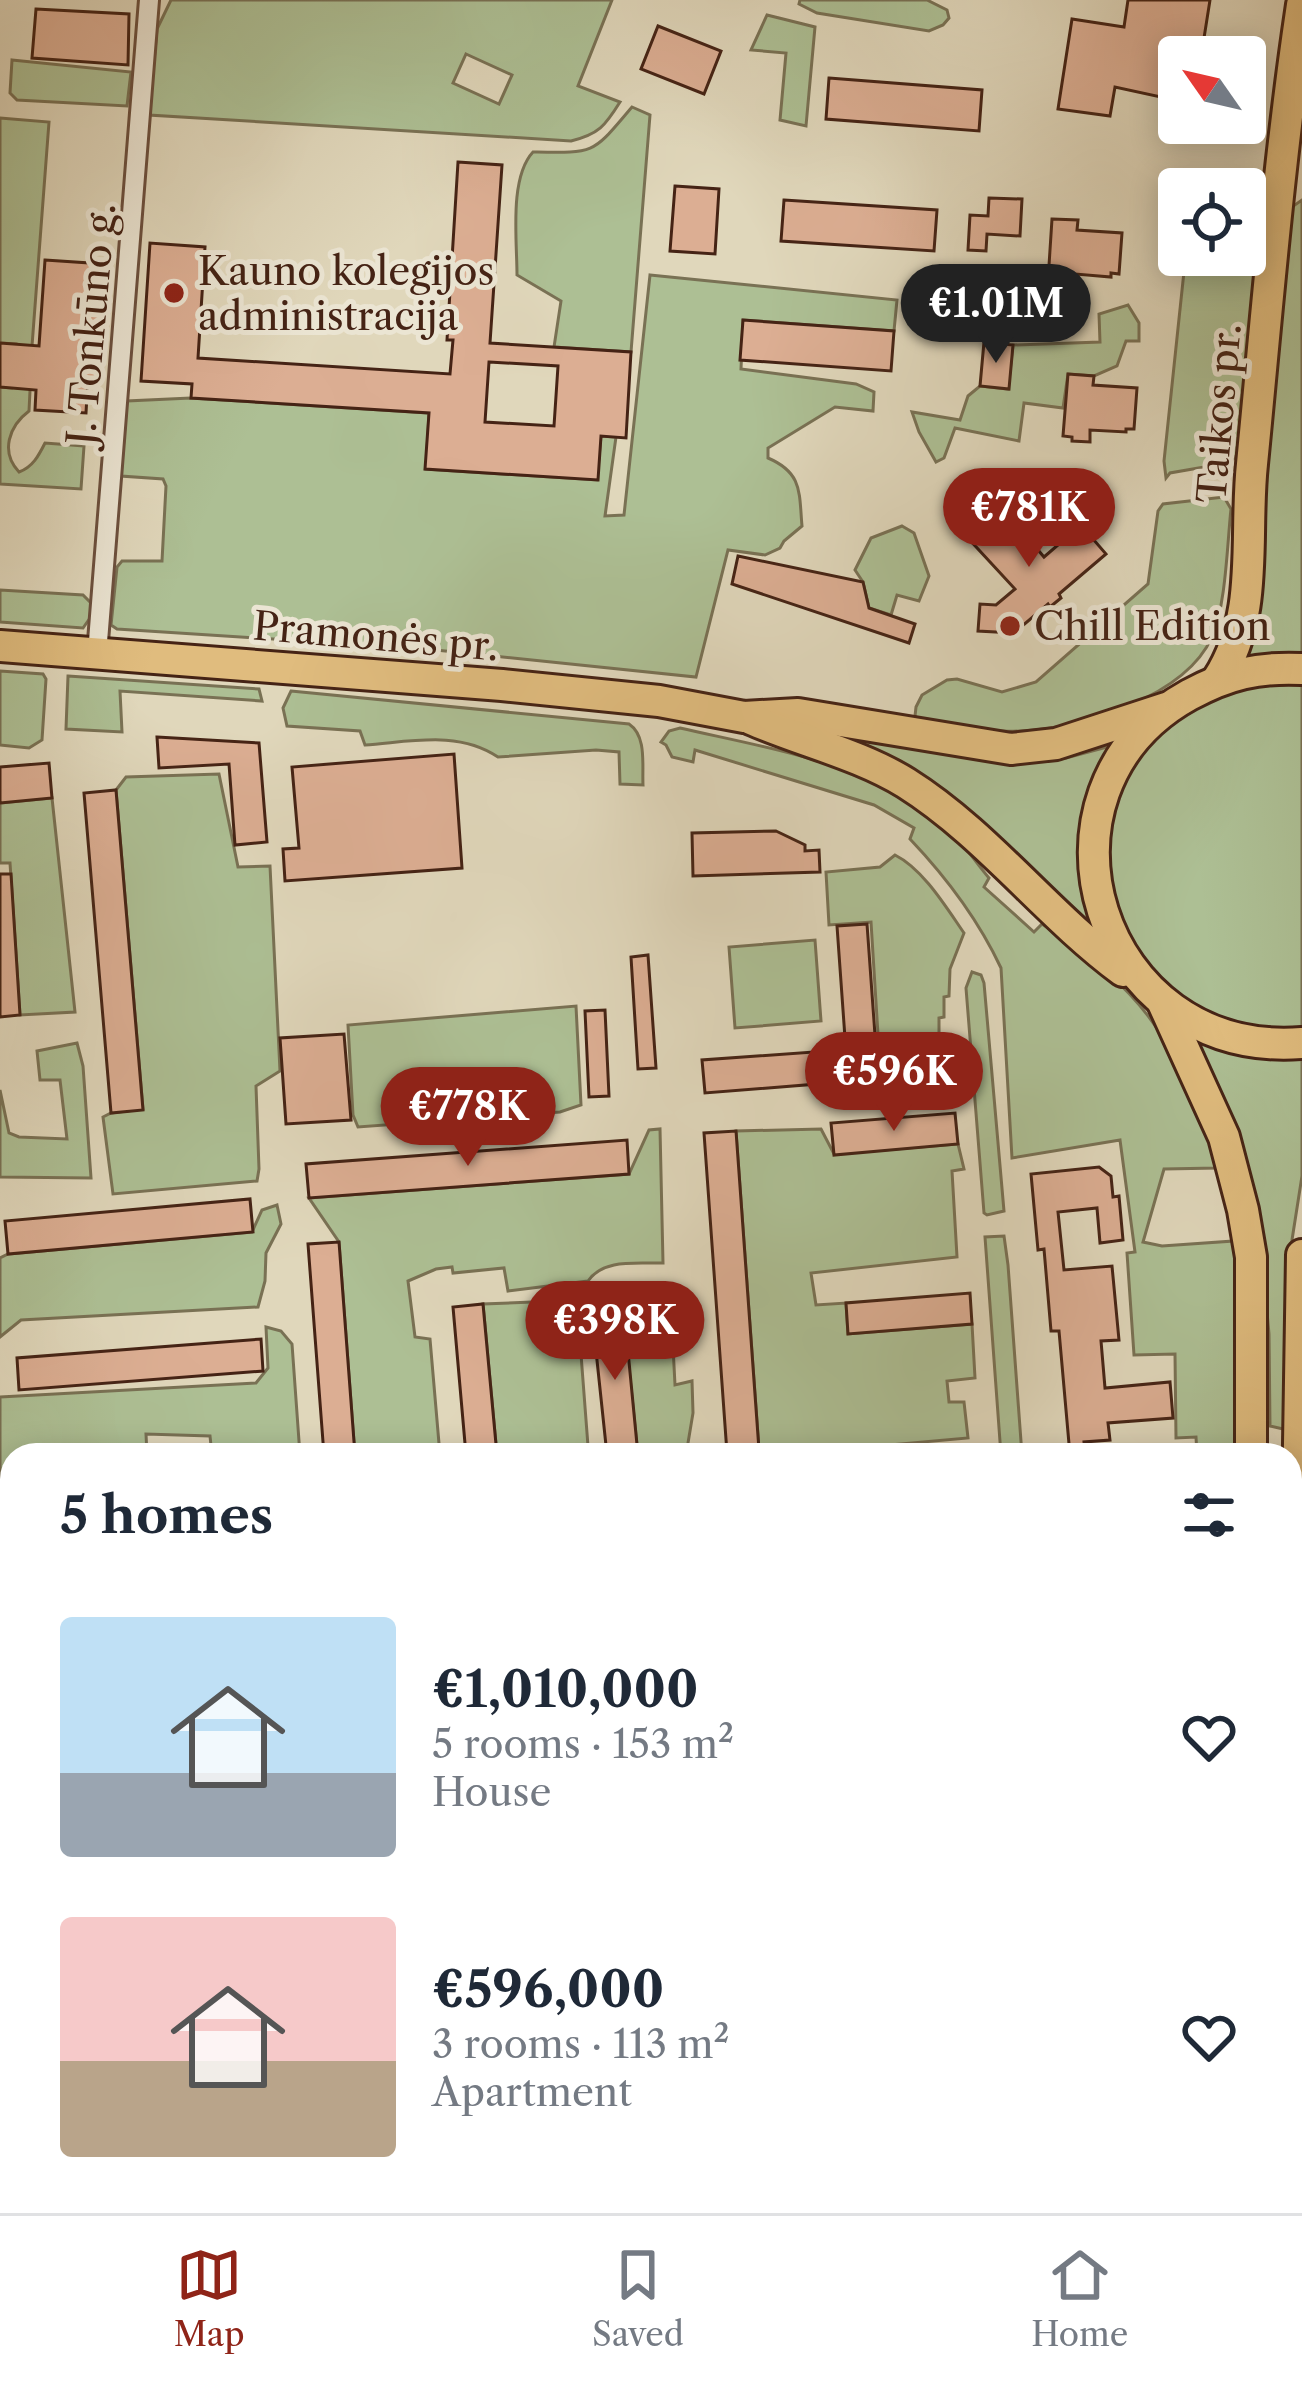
<!DOCTYPE html>
<meta charset="utf-8">
<style>
:root{--surface:#fff;--page:#f6f6f7;--text:#1f2937;--muted:#747a83;--line:#e0e1e3;--accent:#8f2418}
body{margin:0;font-family:"Libre Caslon Text",serif;background:var(--page);color:var(--text);height:100vh;display:flex;flex-direction:column;font-size:45px;white-space:nowrap}
*{box-sizing:border-box;margin:0}
p{font-size:39px;color:var(--muted)}
.icon{flex:none;width:66px;height:66px;fill:none;stroke:currentColor;stroke-width:2;stroke-linecap:round;stroke-linejoin:round}
.map{position:relative;flex:1;overflow:hidden}
.details{position:absolute;left:0px;top:1443px;width:1302px;height:771px;display:flex;flex-direction:column;background:var(--surface);border-radius:36px 36px 0 0;box-shadow:0 6px 30px #0003}
.details>*{flex:none}
.needle{width:78px;rotate:304deg}
.fabs{position:absolute;left:1158px;top:36px;display:grid;gap:24px}
.fabs a{display:grid;place-items:center;width:108px;height:108px;border-radius:12px;background:var(--surface);box-shadow:0 6px 30px #0003;font-size:60px}
.price{position:absolute;translate:-50% -102px;padding:0 27px;border-radius:42px;background:var(--accent);color:#fff;font-size:39px;line-height:78px;filter:drop-shadow(0 3px 6px #0008)}
.price::after{content:'';position:absolute;left:50%;top:72px;width:36px;height:27px;margin-left:-18px;background:inherit;clip-path:polygon(0 0,100% 0,50% 100%)}
.price.current{background:#222;color:#fff}
ul{padding:0;list-style:none}
li{display:flex;align-items:center;gap:36px;height:300px;padding:0 60px}
li span{display:grid;place-items:center;flex:none;width:336px;height:240px;border-radius:12px;color:#555}
li>.icon{margin-inline-start:auto}
span .icon{width:144px;height:144px;fill:#fffc;stroke-width:1}
li b{font-size:51px}
h2{display:flex;justify-content:space-between;align-items:center;height:144px;padding:0 60px;font-size:51px}
.menu{display:flex;justify-content:space-around;align-items:center;height:168px;border-top:3px solid var(--line);background:var(--surface);font-size:33px;color:var(--muted)}
.menu a{display:grid;justify-items:center;gap:6px}
.menu .current{color:var(--accent)}
.map>svg:first-child{display:block}
.green{fill:#adbf94;stroke:#797154;stroke-width:3;fill-rule:evenodd}
.building{fill:#dcae93;stroke:#452315;stroke-width:3;fill-rule:evenodd}
.lines{fill:none;stroke-linecap:round;stroke-linejoin:round}
.street-casing{stroke:#6c503e;stroke-width:24}
.primary-casing{stroke:#452315;stroke-width:36}
.street{stroke:#ebe5d3;stroke-width:18}
.primary{stroke:#e0bc7e;stroke-width:30}
.poi-dot{fill:#8f2418;stroke:#ebe5d3;stroke-width:4.5}
.labels{text-anchor:middle;stroke-width:10;stroke-linejoin:round;paint-order:stroke}
.poi-label{font-size:39px;fill:#452315;stroke:#ebe5d3;text-anchor:start}
.street-label{font-size:39px;fill:#452315;stroke:#ebe5d3}
</style>
<div class="map">
<svg width="1302" height="2213" viewBox="0 0 1302 2213">
<rect width="100%" height="100%" fill="#e0d7bb"/>
<filter id="stains"><feTurbulence type="fractalNoise" baseFrequency=".00167" numOctaves="4"/><feColorMatrix values="0 0 0 0 .2 0 0 0 0 .09 0 0 0 0 .02 0 0 0 .5 -.17"/></filter>
<radialGradient id="worn" r=".72"><stop offset=".6" stop-color="#630" stop-opacity="0"/><stop offset="1" stop-color="#630" stop-opacity=".3"/></radialGradient>
<g class="green">
<path d="M171,0H612L578,86L620,102C605,126 599,134 571,141L149,115L157,29ZM466,54L512,75L499,104L453,83Z"/>
<path d="M800,0H927L947,10L949,18L943,25L929,31L817,13L799,4Z"/>
<path d="M767,15L815,27L806,126L780,120L786,53L751,50Z"/>
<path d="M12,60L131,72L127,106L17,100L10,93Z"/>
<path d="M632,107L650,115L631,352L554,347L561,301L517,275C517,240 509,178 533,152C597,153 592,154 632,107Z"/>
<path d="M0,118L49,122L31,359L15,358L16,344L0,343Z"/>
<path d="M1245,189L1262,195L1266,202L1238,453L1226,469L1227,463L1170,473L1166,478L1164,461L1185,262L1188,255H1245Z"/>
<path d="M1302,200V660L1244,663L1289,209Z"/>
<path d="M650,275L897,300L894,331L743,320L741,369L856,384L874,392L873,411L835,407L768,448V458C803,473 799,493 802,526L784,541L780,548L765,555L728,550L696,677L426,649L117,629L111,625L117,567L122,561H162L166,486L163,479L121,476L127,401L191,398L429,413L426,469L597,480L601,436L616,437L605,516L624,515Z"/>
<path d="M1128,305L1139,323V341H1126L1117,366L1094,376L1068,374L1063,408L1024,403L1019,441L955,428L944,458L936,462L919,432L912,412L960,420L968,396L980,386L1008,389L1013,345L1100,342L1099,314Z"/>
<path d="M31,371L29,411C9,426 0,452 19,472C33,467 39,455 45,443L84,446L81,489L0,484V387L12,388Z"/>
<path d="M1224,497L1231,509C1227,546 1226,605 1212,637C1185,697 1081,729 1020,731C986,733 953,726 919,720L915,716L916,707L922,695L947,680L957,679L1002,692L1036,682L1148,584L1158,511L1163,504Z"/>
<path d="M902,526L914,533L929,576L919,601L897,595L891,615L869,608L863,582L855,570L871,538Z"/>
<path d="M0,590L83,595L92,604L90,618L83,628L0,622Z"/>
<path d="M0,671L43,674L46,679L42,740L29,748L0,745Z"/>
<path d="M68,676L259,689L262,701L120,691L122,732L66,729Z"/>
<path d="M1302,682V1033L1282,1034L1199,1013L1135,956L1106,874L1111,810L1140,751L1188,707L1248,683Z"/>
<path d="M291,691L629,724C647,736 642,765 643,785L620,784L619,752L596,750L498,757C458,730 410,742 365,745L360,731L287,726L283,708Z"/>
<path d="M815,727L1028,760L1066,758L1107,747L1119,746L1106,769L1102,939Z"/>
<path d="M680,728C771,749 875,764 947,828C964,843 975,862 989,878L984,887L1034,932L1042,924C1112,970 1156,1010 1190,1088C1202,1115 1212,1139 1217,1168L1164,1169L1143,1242L1162,1246L1233,1241L1236,1222L1240,1455H1197L1196,1437L1176,1438L1175,1354L1134,1355L1127,1253L1135,1252L1120,1140L1012,1158L1001,968C978,919 947,878 910,839L914,828L874,805L695,750L693,762L672,757L666,745L661,742L669,731Z"/>
<path d="M219,774L238,867L270,866L280,1071L256,1086L259,1169L257,1181L113,1194L103,1117L111,1113L143,1109L116,790L126,777Z"/>
<path d="M52,798L75,1012L20,1015L10,863H0V803Z"/>
<path d="M895,855C923,869 946,907 964,933L950,969L949,996L944,997V1017L939,1018V1079L881,1083L871,922L829,925L826,872L880,867Z"/>
<path d="M815,940L821,1021L735,1028L729,947Z"/>
<path d="M972,972L981,975L984,983L1004,1211L987,1215L984,1213L966,988Z"/>
<path d="M576,1006L581,1105L560,1112L358,1127L353,1115L348,1025Z"/>
<path d="M1192,1037L1260,1055L1302,1054V1176L1292,1240L1289,1414L1283,1429L1270,1426L1269,1334L1265,1290Z"/>
<path d="M77,1043L83,1066L91,1178L0,1177V1090L9,1133L19,1137L67,1139L60,1080H40L37,1051Z"/>
<path d="M660,1129L663,1263C637,1264 604,1258 588,1281L508,1291L504,1268L453,1273L452,1267L436,1269L408,1281L415,1337L430,1339L440,1455H355L339,1242L309,1198L629,1174L649,1130Z"/>
<path d="M821,1129L834,1154L958,1144L964,1169L952,1171L957,1257L811,1273L816,1305L846,1303L848,1334L972,1324L975,1378L947,1381L949,1402H964L968,1438L778,1455H727V1453L759,1449L736,1131Z"/>
<path d="M277,1205L281,1224L266,1253L265,1281L258,1307L21,1320L0,1337V1258L8,1254L252,1232L262,1210Z"/>
<path d="M1004,1236L1008,1265L1022,1455H1001L985,1237Z"/>
<path d="M679,1290L687,1311L672,1327L675,1385L692,1381L693,1413L686,1455H638L623,1310L578,1315L588,1446L585,1455H497L483,1304L582,1300Z"/>
<path d="M266,1327L281,1331L292,1344L300,1455H212L210,1436L146,1434L147,1455H12V1496L0,1497V1397L256,1383L268,1368Z"/>
<path d="M0,1534L4,1535L12,1615V2202H103L105,2213H0Z"/>
<path d="M230,2202H381L382,2213H231Z"/>
<path d="M749,2202H1022L1023,2213H749Z"/>
<path d="M1096,2202H1233V2213H1097Z"/>
</g>
<g class="building">
<path d="M1128,0H1210L1201,57H1179V101L1115,87L1110,116L1058,109L1072,19L1124,27Z"/>
<path d="M36,9L129,14L128,65L32,58Z"/>
<path d="M658,26L721,51L704,94L641,69Z"/>
<path d="M829,78L982,90L979,131L826,119Z"/>
<path d="M458,162L502,165L490,343L631,352L626,438L601,436L598,480L425,469L429,413L191,398L192,384L141,381L150,243L205,247L198,358L450,374L453,340H447ZM489,362L558,366L554,426L485,422Z"/>
<path d="M675,186L719,189L715,254L670,251Z"/>
<path d="M989,198L1022,199L1020,236L987,234L986,251L968,250L970,215L988,216Z"/>
<path d="M784,200L937,210L934,251L781,241Z"/>
<path d="M1052,219L1078,220L1077,230L1122,233L1119,274L1111,273V277L1076,274L1075,287L1057,286L1058,282L1048,281Z"/>
<path d="M45,260L104,264L96,378H88L86,413L35,410L36,390L0,387V343L39,346Z"/>
<path d="M743,320L894,331L891,371L740,360Z"/>
<path d="M984,342L1013,345L1009,389L980,386Z"/>
<path d="M1068,374L1094,376L1093,385L1137,388L1134,429H1126V432L1090,430V442L1072,441V437L1063,436Z"/>
<path d="M1004,504L1020,523L1017,525L1044,557L1081,525L1106,554L1059,594L1061,598L1050,607L1048,604L1014,633L978,631L980,604L996,605L1015,589L967,537Z"/>
<path d="M738,556L863,582L869,608L915,624L909,643L732,584Z"/>
<path d="M157,737L259,743L267,842L235,845L229,764L159,768Z"/>
<path d="M454,754L462,868L285,881L283,849L299,848L292,767Z"/>
<path d="M49,763L52,798L0,803V767Z"/>
<path d="M116,790L143,1110L111,1113L84,793Z"/>
<path d="M776,831L805,845V851L819,850L820,872L693,876L692,833Z"/>
<path d="M0,874H11L20,1015L0,1017Z"/>
<path d="M867,924L876,1049L846,1052L837,926Z"/>
<path d="M648,955L656,1068L638,1069L631,957Z"/>
<path d="M605,1010L609,1096L589,1097L585,1011Z"/>
<path d="M344,1034L351,1120L286,1124L280,1038Z"/>
<path d="M827,1051L829,1083L705,1093L702,1060Z"/>
<path d="M955,1113L958,1144L834,1155L831,1123Z"/>
<path d="M736,1131L759,1450L727,1453L704,1133Z"/>
<path d="M627,1140L629,1174L309,1198L306,1164Z"/>
<path d="M1099,1167L1111,1176L1113,1197L1119,1196L1123,1240L1100,1243L1097,1208L1058,1212L1064,1270L1112,1266L1119,1340L1101,1341L1105,1388L1170,1382L1173,1418L1108,1423L1110,1440L1084,1442L1085,1455H1070L1059,1331H1051L1044,1249L1038,1250L1031,1174Z"/>
<path d="M250,1199L253,1232L8,1254L5,1221Z"/>
<path d="M339,1242L355,1455H324L308,1244Z"/>
<path d="M970,1293L972,1324L848,1334L846,1303Z"/>
<path d="M483,1304L497,1455H466L453,1307Z"/>
<path d="M624,1310L638,1455H607L592,1313Z"/>
<path d="M261,1339L263,1371L19,1390L17,1358Z"/>
</g>
<g class="lines">
<g class="street-casing">
<path id="street" d="M97,654L149,0"/>
</g>
<g class="primary-casing">
<g id="primary">
<path d="M0,646L502,685L659,701L744,717L798,714L1011,749L1056,744L1166,708"/>
<path d="M1302,669C1257,667 1228,674 1189,695C1014,792 1097,1059 1302,1043"/>
<path d="M1218,679C1260,614 1244,538 1252,464C1267,311 1279,158 1302,5"/>
<path d="M751,719C801,741 859,754 906,783C987,834 1046,914 1123,971"/>
<path d="M1163,1003L1224,1137L1243,1210L1251,1257V1455"/>
<path d="M1242,2213V2202"/>
<path d="M1291,2213L1292,1883L1302,1255"/>
</g>
</g>
<use href="#street" class="street"/>
<use href="#primary" class="primary"/>
</g>
<g class="poi-dot">
<circle cx="174" cy="293" r="12"/>
<circle cx="1010" cy="626" r="12"/>
</g>
<g class="labels">
<g class="poi-label">
<text x="198" y="285">Kauno kolegijos<tspan x="198" dy="45">administracija</tspan></text>
<text x="1034" y="640">Chill Edition</text>
</g>
<g class="street-label">
<text transform="translate(91 324) rotate(-85)" y="14">J. Tonkūno g.</text>
<text transform="translate(1219 413) rotate(-85)" y="14">Taikos pr.</text>
<text transform="translate(376 636) rotate(5)" y="14">Pramonės pr.</text>
</g>
</g>
<rect width="100%" height="100%" filter="url(#stains)"/>
<rect width="100%" height="100%" fill="url(#worn)"/>
</svg>
<div class="fabs">
<a><svg class="needle" viewBox="-14 -14 28 28"><path d="M0-13l5 13h-10z" fill="#e53935"/><path d="M0 13l5-13h-10z" fill="#747a83"/></svg></a>
<a><svg class="icon" aria-label="locate" viewBox="0 0 24 24"><circle cx="12" cy="12" r="6"/><path d="M12 2v4M12 18v4M2 12h4M18 12h4"/></svg></a>
</div>
<b class="price current" style="left:996px;top:366px">€1.01M</b>
<b class="price" style="left:1029px;top:570px">€781K</b>
<b class="price" style="left:894px;top:1134px">€596K</b>
<b class="price" style="left:468px;top:1169px">€778K</b>
<b class="price" style="left:615px;top:1383px">€398K</b>
<section class="details">
<h2>5 homes<svg class="icon" aria-label="filters" viewBox="0 0 24 24"><path d="M4 7h16M4 17h16"/><circle cx="9" cy="7" r="2"/><circle cx="15" cy="17" r="2"/></svg></h2>
<ul>
<li><span style="background:linear-gradient(#bfe0f5 65%,#9aa5b1 0)"><svg class="icon" aria-label="home" viewBox="0 0 24 24"><path d="M3 11l9-7 9 7M6 9v11h12V9"/></svg></span><div><b>€1,010,000</b><p>5 rooms · 153 m²</p><p>House</p></div><svg class="icon" aria-label="heart" viewBox="0 0 24 24"><path d="M12 20l-8-8c-3-5 5-10 8-4 3-6 11-1 8 4z"/></svg></li>
<li><span style="background:linear-gradient(#f6c9c9 60%,#b9a48a 0)"><svg class="icon" aria-label="home" viewBox="0 0 24 24"><path d="M3 11l9-7 9 7M6 9v11h12V9"/></svg></span><div><b>€596,000</b><p>3 rooms · 113 m²</p><p>Apartment</p></div><svg class="icon" aria-label="heart" viewBox="0 0 24 24"><path d="M12 20l-8-8c-3-5 5-10 8-4 3-6 11-1 8 4z"/></svg></li>
</ul>
</section>
</div>
<nav class="menu">
<a class="current"><svg class="icon" aria-label="map" viewBox="0 0 24 24"><path d="M3 6l6-2 6 2 6-2v14l-6 2-6-2-6 2zM9 4v14M15 6v14"/></svg>Map</a>
<a><svg class="icon" aria-label="saved" viewBox="0 0 24 24"><path d="M7 4h10v16l-5-4-5 4z"/></svg>Saved</a>
<a><svg class="icon" aria-label="home" viewBox="0 0 24 24"><path d="M3 11l9-7 9 7M6 9v11h12V9"/></svg>Home</a>
</nav>
